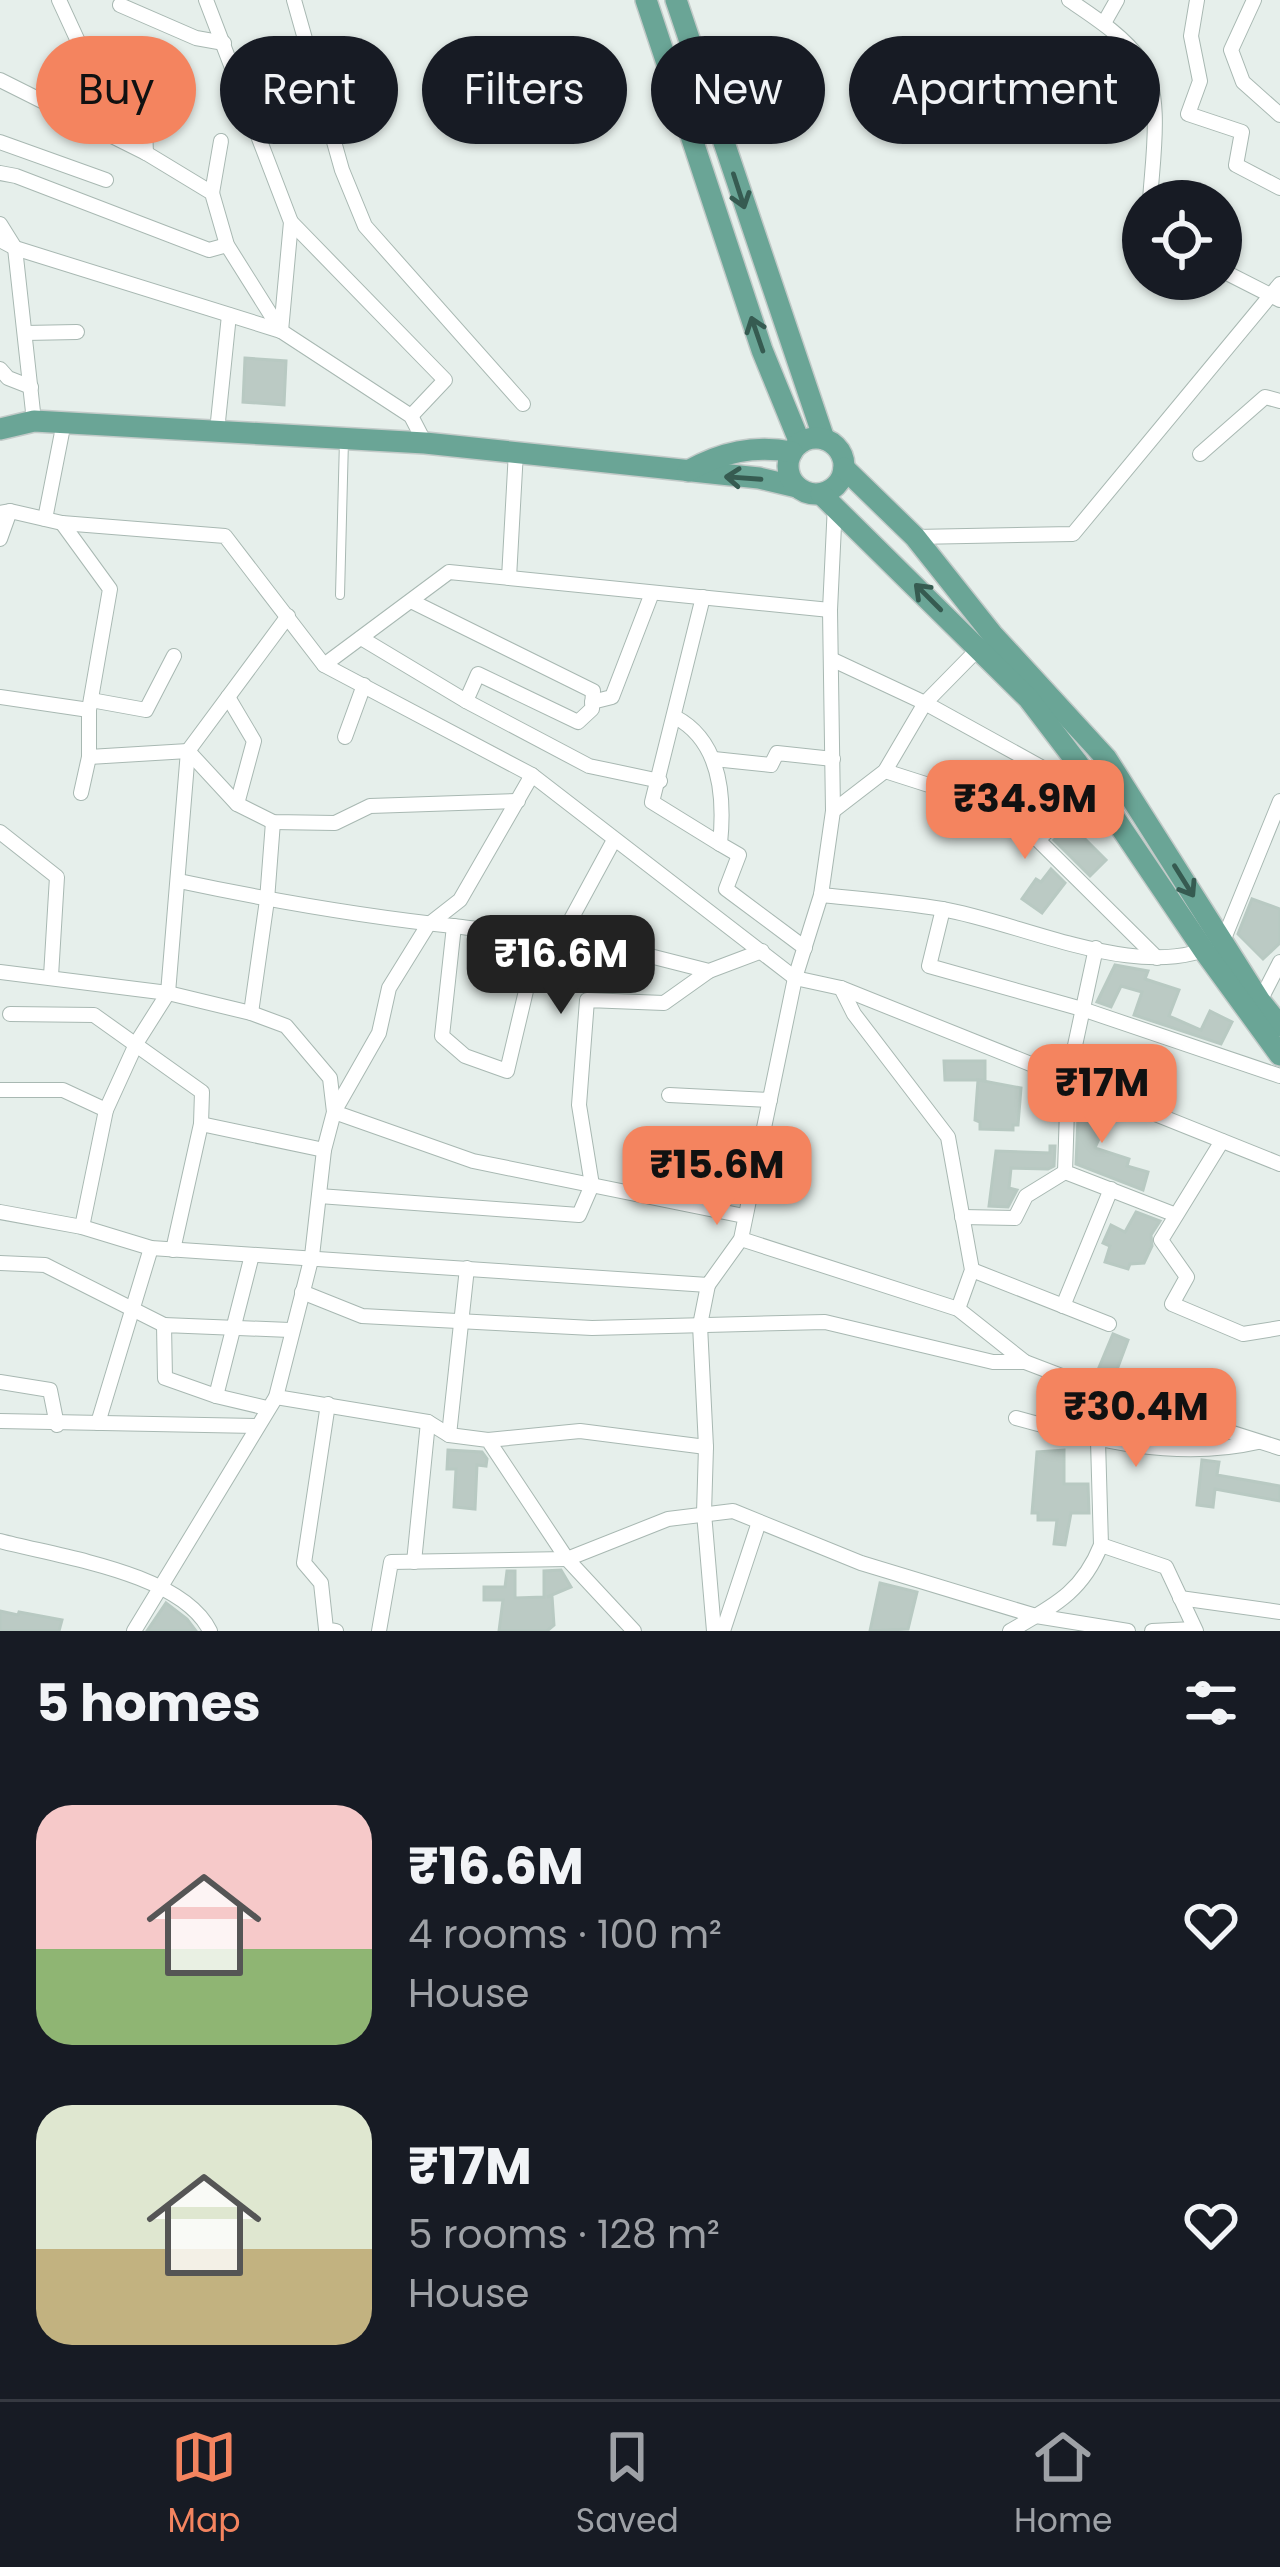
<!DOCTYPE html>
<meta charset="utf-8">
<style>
:root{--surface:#171b24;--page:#242831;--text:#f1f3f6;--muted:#9ea1a6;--line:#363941;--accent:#f4845f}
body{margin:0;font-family:Poppins,sans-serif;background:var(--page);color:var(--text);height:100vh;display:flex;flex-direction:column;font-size:45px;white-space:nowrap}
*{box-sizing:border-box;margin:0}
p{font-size:39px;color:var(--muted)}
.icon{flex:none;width:66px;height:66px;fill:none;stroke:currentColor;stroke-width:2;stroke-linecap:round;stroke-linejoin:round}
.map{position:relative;height:1631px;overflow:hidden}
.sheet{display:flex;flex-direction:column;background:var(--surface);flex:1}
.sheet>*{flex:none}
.guide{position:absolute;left:36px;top:36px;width:1209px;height:108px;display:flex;gap:24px}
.buttons{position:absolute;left:1122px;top:180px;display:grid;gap:24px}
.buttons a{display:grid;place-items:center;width:120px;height:120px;border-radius:50%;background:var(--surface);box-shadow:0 3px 9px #0004;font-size:60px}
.price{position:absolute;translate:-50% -102px;padding:0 27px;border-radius:24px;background:var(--accent);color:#111;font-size:39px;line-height:78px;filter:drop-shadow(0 3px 6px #0008)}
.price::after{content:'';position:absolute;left:50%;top:72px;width:36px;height:27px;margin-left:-18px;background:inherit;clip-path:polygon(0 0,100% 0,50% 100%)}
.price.current{background:#222;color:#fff}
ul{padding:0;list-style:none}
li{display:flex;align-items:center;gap:36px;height:300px;padding:0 36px}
li span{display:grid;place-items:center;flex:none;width:336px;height:240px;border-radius:36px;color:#555}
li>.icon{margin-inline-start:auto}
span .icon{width:144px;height:144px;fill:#fffc;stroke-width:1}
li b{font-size:51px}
h2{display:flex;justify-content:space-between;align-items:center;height:144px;padding:0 36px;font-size:51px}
.chip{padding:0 42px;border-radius:54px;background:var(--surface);box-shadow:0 3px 9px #0004;font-size:42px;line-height:108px}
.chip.current{background:var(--accent);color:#111}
.menu{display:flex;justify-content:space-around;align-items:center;height:168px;border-top:3px solid var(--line);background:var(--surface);font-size:33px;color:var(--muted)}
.menu a{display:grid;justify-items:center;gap:6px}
.menu .current{color:var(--accent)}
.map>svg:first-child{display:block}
.building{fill:#bbcac4;stroke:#b8c9c2;stroke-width:3}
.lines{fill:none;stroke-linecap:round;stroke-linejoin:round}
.lane-casing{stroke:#a8b8b2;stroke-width:10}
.street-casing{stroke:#a8b8b2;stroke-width:16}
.primary-casing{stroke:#c2cac8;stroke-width:24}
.lane{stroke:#fff;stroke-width:8}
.street{stroke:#fff;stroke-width:14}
.primary{stroke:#6aa596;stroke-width:21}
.oneway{stroke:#365b51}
</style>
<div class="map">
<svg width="1280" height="1631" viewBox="0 0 1280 1631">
<rect width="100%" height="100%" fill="#e6efeb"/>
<g class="building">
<path d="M245,358L286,361L284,405L243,402Z"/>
<path d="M1082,814L1090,822L1079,833L1106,860L1090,876L1054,840Z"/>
<path d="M1051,869L1065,883L1042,913L1022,899L1036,879L1041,882Z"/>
<path d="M1252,899L1280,909V943L1263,959L1238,934Z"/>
<path d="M1115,965L1148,971L1145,979L1179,990L1169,1016L1201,1030L1210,1011L1232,1022L1221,1044L1134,1015L1142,992L1121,986L1111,1007L1097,1002Z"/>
<path d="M944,1061H985V1080H945Z"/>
<path d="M978,1080L1021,1088L1018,1125H1013V1130L980,1129V1122L975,1120Z"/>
<path d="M1079,1095L1112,1109L1095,1148L1129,1159L1127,1166L1148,1172L1143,1190L1076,1164Z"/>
<path d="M1050,1146H1055L1054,1166L1048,1169L1011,1168L1009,1188L1017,1190L1008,1207L989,1206L996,1151L1050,1153Z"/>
<path d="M1136,1212L1160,1221L1151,1235L1152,1246L1144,1263L1130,1264L1128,1269L1105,1262L1110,1246L1103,1243L1111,1225L1125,1232Z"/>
<path d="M1113,1334L1128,1340L1112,1383L1095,1377Z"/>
<path d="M448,1450L482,1452L487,1459L486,1466L477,1465L475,1509L454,1507L456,1469H447Z"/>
<path d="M1064,1450V1484H1088L1089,1513H1071L1065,1545L1054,1544L1057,1520H1038V1513H1032L1037,1452Z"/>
<path d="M1202,1460L1219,1462L1217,1475L1280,1486V1501L1215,1489L1213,1507L1197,1505Z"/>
<path d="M561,1570L571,1587L547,1597L552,1596L554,1625L547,1631H499L503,1600H484V1587H505L507,1571H515V1598L544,1597V1571Z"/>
<path d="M880,1583L917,1592L908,1629L870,1631Z"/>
<path d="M166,1603L187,1619L196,1631H147Z"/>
<path d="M0,1611L18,1615L19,1612L62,1620L59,1631H0Z"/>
</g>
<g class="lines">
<g class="lane-casing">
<path id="lane" d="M340,595L344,440"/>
</g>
<g class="street-casing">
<g id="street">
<path d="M59,0L82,50L145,129L146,153"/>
<path d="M206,0L291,222L281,331"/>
<path d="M294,0L342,170L365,226L523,404"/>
<path d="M1069,0C1094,17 1124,36 1141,61C1164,94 1152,162 1150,201"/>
<path d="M1197,0L1191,36L1200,81L1188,114L1242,132L1236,165L1280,188"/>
<path d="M1254,0L1231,50L1243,82L1280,115"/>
<path d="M120,5L196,38L224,43"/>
<path d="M1104,23L1117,0"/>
<path d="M105,75L165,85"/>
<path d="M0,80L146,153L212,193L227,245L281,331"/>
<path d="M0,142L106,180"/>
<path d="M0,173L16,176L209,250L227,245"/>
<path d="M212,193L221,141"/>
<path d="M1221,216L1224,210"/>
<path d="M291,222L445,380L411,416"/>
<path d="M0,224L15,248L34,421"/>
<path d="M0,240L15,248L281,331L411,416L425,443"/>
<path d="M1221,270L1280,300"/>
<path d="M25,333L77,332"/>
<path d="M0,369L8,378L31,387"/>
<path d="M217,431L229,315"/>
<path d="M1200,454L1265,397L1280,401"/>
<path d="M0,513L10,511L62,523L225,536L324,665L532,775L795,978L841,988L1280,1164"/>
<path d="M45,519L64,422"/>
<path d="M62,523L110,589L89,710V757L81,793"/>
<path d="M915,537L1073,534L1280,284"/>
<path d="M0,539L10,511"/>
<path d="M509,578L516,451"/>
<path d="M703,597L652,802L720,844"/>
<path d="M413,602L593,691L592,709L578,722L478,674L466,701"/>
<path d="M361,638L466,701L589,766L660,781"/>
<path d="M831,659L925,703L1088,793"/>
<path d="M324,665L449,572L830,610"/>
<path d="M0,697L89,710"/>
<path d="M228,697L254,741L237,804"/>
<path d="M91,700L146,710L174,656"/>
<path d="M592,702L612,697L652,593"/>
<path d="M675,717C721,741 725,796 720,844L739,855L726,889L805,948"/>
<path d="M345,737L364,685"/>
<path d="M89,757L188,751L237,804L273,822L335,823L370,806L518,801"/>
<path d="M714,759L771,765L777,753L833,759"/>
<path d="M885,771L985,803L1038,840L1157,958"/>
<path d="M532,775L460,900L428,925L389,988L379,1033L334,1112L473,1161L744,1216"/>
<path d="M833,811L885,771L925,703L980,647"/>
<path d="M0,832L57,877L51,976"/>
<path d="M1038,840L1091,790"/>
<path d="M179,881C273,901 366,917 462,927C495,931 529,937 563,934L709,971L762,951"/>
<path d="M821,895C861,899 902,902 942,909C1024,923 1147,987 1223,941L1280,801"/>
<path d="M943,909L929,966L1082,1009L1280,1076"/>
<path d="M454,926L442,1036L465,1056L507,1071L539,936"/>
<path d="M563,934L614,840"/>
<path d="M1096,948L1068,1078L1065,1172L1176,1215"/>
<path d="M0,972L168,993L251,1013L286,1026L330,1078L334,1112L324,1150L312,1256L276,1397L134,1631"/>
<path d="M841,988L854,1014L948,1137L972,1270L958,1309"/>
<path d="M1260,1001L1280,962"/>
<path d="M251,1013L267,900L273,822"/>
<path d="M10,1014L94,1015L202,1092L201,1124L173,1250"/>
<path d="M0,1090H63L106,1110L137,1042L168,993L188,751L288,616"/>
<path d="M669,1095L770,1100"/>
<path d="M201,1124L324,1150"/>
<path d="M1222,1141L1161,1240L1187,1277L1172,1304L1243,1334L1280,1328"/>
<path d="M319,1196L579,1215L592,1185L579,1105L587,1000L664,1003L709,971"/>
<path d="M0,1212L82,1227L151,1248L708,1285L741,1239L795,978L821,895L833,811L830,610L835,504"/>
<path d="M962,1217L1015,1218L1026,1196L1065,1172"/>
<path d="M82,1227L106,1110"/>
<path d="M741,1239L958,1309L1025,1362L1106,1393L1280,1448"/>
<path d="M0,1263L45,1265L164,1325"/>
<path d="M972,1270L1109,1324"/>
<path d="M708,1285L700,1325L706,1447L704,1513L714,1631"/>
<path d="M302,1292L362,1316L592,1328L825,1322L993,1362H1025"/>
<path d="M1063,1306L1111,1189"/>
<path d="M0,1382L50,1390L57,1425"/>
<path d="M1106,1393L1098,1441L1101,1545L1166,1567L1196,1631"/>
<path d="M216,1396L252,1255"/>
<path d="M276,1397L428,1422L449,1435L488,1440L567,1559L634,1631"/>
<path d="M328,1404L304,1563L321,1583L326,1629L336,1631"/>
<path d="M267,1408L216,1396L165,1378L164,1325L290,1330"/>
<path d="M1016,1418C1095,1440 1176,1461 1258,1442"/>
<path d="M0,1421L256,1426"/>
<path d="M98,1423L151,1248"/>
<path d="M449,1435L467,1268"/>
<path d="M488,1440L580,1431L706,1447"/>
<path d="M0,1541C60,1557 182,1573 210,1631"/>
<path d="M414,1562L428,1422"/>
<path d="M1180,1598L1280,1612"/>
<path d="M379,1631L391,1562L567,1559L668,1519L733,1511L861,1563L1036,1616L1128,1631"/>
<path d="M723,1631L759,1522"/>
<path d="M1010,1631C1053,1606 1082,1593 1101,1545"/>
<path d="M1152,1631L1194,1629"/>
</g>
</g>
<g class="primary-casing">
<g id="primary">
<path d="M646,0L762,350L800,443"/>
<path d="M676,0L824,439"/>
<path d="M0,429L34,421L425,443L759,478L797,487"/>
<circle cx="816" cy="466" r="28"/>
<path d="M844,468L915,537L992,634L1106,758L1260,1001L1280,1026"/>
<path d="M688,471C722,452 754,445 792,452"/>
<path d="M821,494L1028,698L1076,761L1205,952L1280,1055"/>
</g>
</g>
<use href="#lane" class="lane"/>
<use href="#street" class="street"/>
<use href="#primary" class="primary"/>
</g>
<defs><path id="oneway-shaft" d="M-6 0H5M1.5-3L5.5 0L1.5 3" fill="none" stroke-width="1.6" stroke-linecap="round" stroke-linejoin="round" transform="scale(3)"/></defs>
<g class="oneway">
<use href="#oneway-shaft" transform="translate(739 191) rotate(72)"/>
<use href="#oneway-shaft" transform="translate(757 334) rotate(-109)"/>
<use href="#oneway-shaft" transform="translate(743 478) rotate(-176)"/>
<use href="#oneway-shaft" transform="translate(928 597) rotate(-135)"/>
<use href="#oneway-shaft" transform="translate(1184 881) rotate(58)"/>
</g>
</svg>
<div class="buttons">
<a><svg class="icon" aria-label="locate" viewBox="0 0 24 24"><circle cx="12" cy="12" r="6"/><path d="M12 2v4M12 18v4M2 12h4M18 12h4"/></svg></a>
</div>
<b class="price" style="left:1025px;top:862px">₹34.9M</b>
<b class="price current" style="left:561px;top:1017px">₹16.6M</b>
<b class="price" style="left:1102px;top:1146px">₹17M</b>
<b class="price" style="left:717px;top:1228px">₹15.6M</b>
<b class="price" style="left:1136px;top:1470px">₹30.4M</b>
<div class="guide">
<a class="chip current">Buy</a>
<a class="chip">Rent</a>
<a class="chip">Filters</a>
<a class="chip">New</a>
<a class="chip">Apartment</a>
</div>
</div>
<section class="sheet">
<h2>5 homes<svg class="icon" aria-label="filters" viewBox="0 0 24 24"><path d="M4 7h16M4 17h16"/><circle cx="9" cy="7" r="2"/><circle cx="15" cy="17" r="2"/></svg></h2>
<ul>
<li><span style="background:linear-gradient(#f6c9c9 60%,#8fb573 0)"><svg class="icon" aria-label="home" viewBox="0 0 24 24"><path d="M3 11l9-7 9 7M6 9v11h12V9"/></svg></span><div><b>₹16.6M</b><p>4 rooms · 100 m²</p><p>House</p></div><svg class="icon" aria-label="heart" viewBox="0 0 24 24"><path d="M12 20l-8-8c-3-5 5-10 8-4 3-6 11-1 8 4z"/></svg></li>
<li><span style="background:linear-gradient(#dfe7d0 60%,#c2b280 0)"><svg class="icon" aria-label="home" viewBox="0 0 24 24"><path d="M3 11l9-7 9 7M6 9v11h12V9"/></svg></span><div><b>₹17M</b><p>5 rooms · 128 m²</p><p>House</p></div><svg class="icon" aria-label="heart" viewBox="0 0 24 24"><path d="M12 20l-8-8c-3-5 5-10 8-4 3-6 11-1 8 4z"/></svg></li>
</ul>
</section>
<nav class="menu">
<a class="current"><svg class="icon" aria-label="map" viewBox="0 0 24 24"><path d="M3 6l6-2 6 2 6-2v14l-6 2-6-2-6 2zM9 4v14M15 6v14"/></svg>Map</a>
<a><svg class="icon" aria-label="saved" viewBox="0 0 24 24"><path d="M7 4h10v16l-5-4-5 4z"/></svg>Saved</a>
<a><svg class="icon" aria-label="home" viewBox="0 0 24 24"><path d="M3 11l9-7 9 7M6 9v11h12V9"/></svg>Home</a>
</nav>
